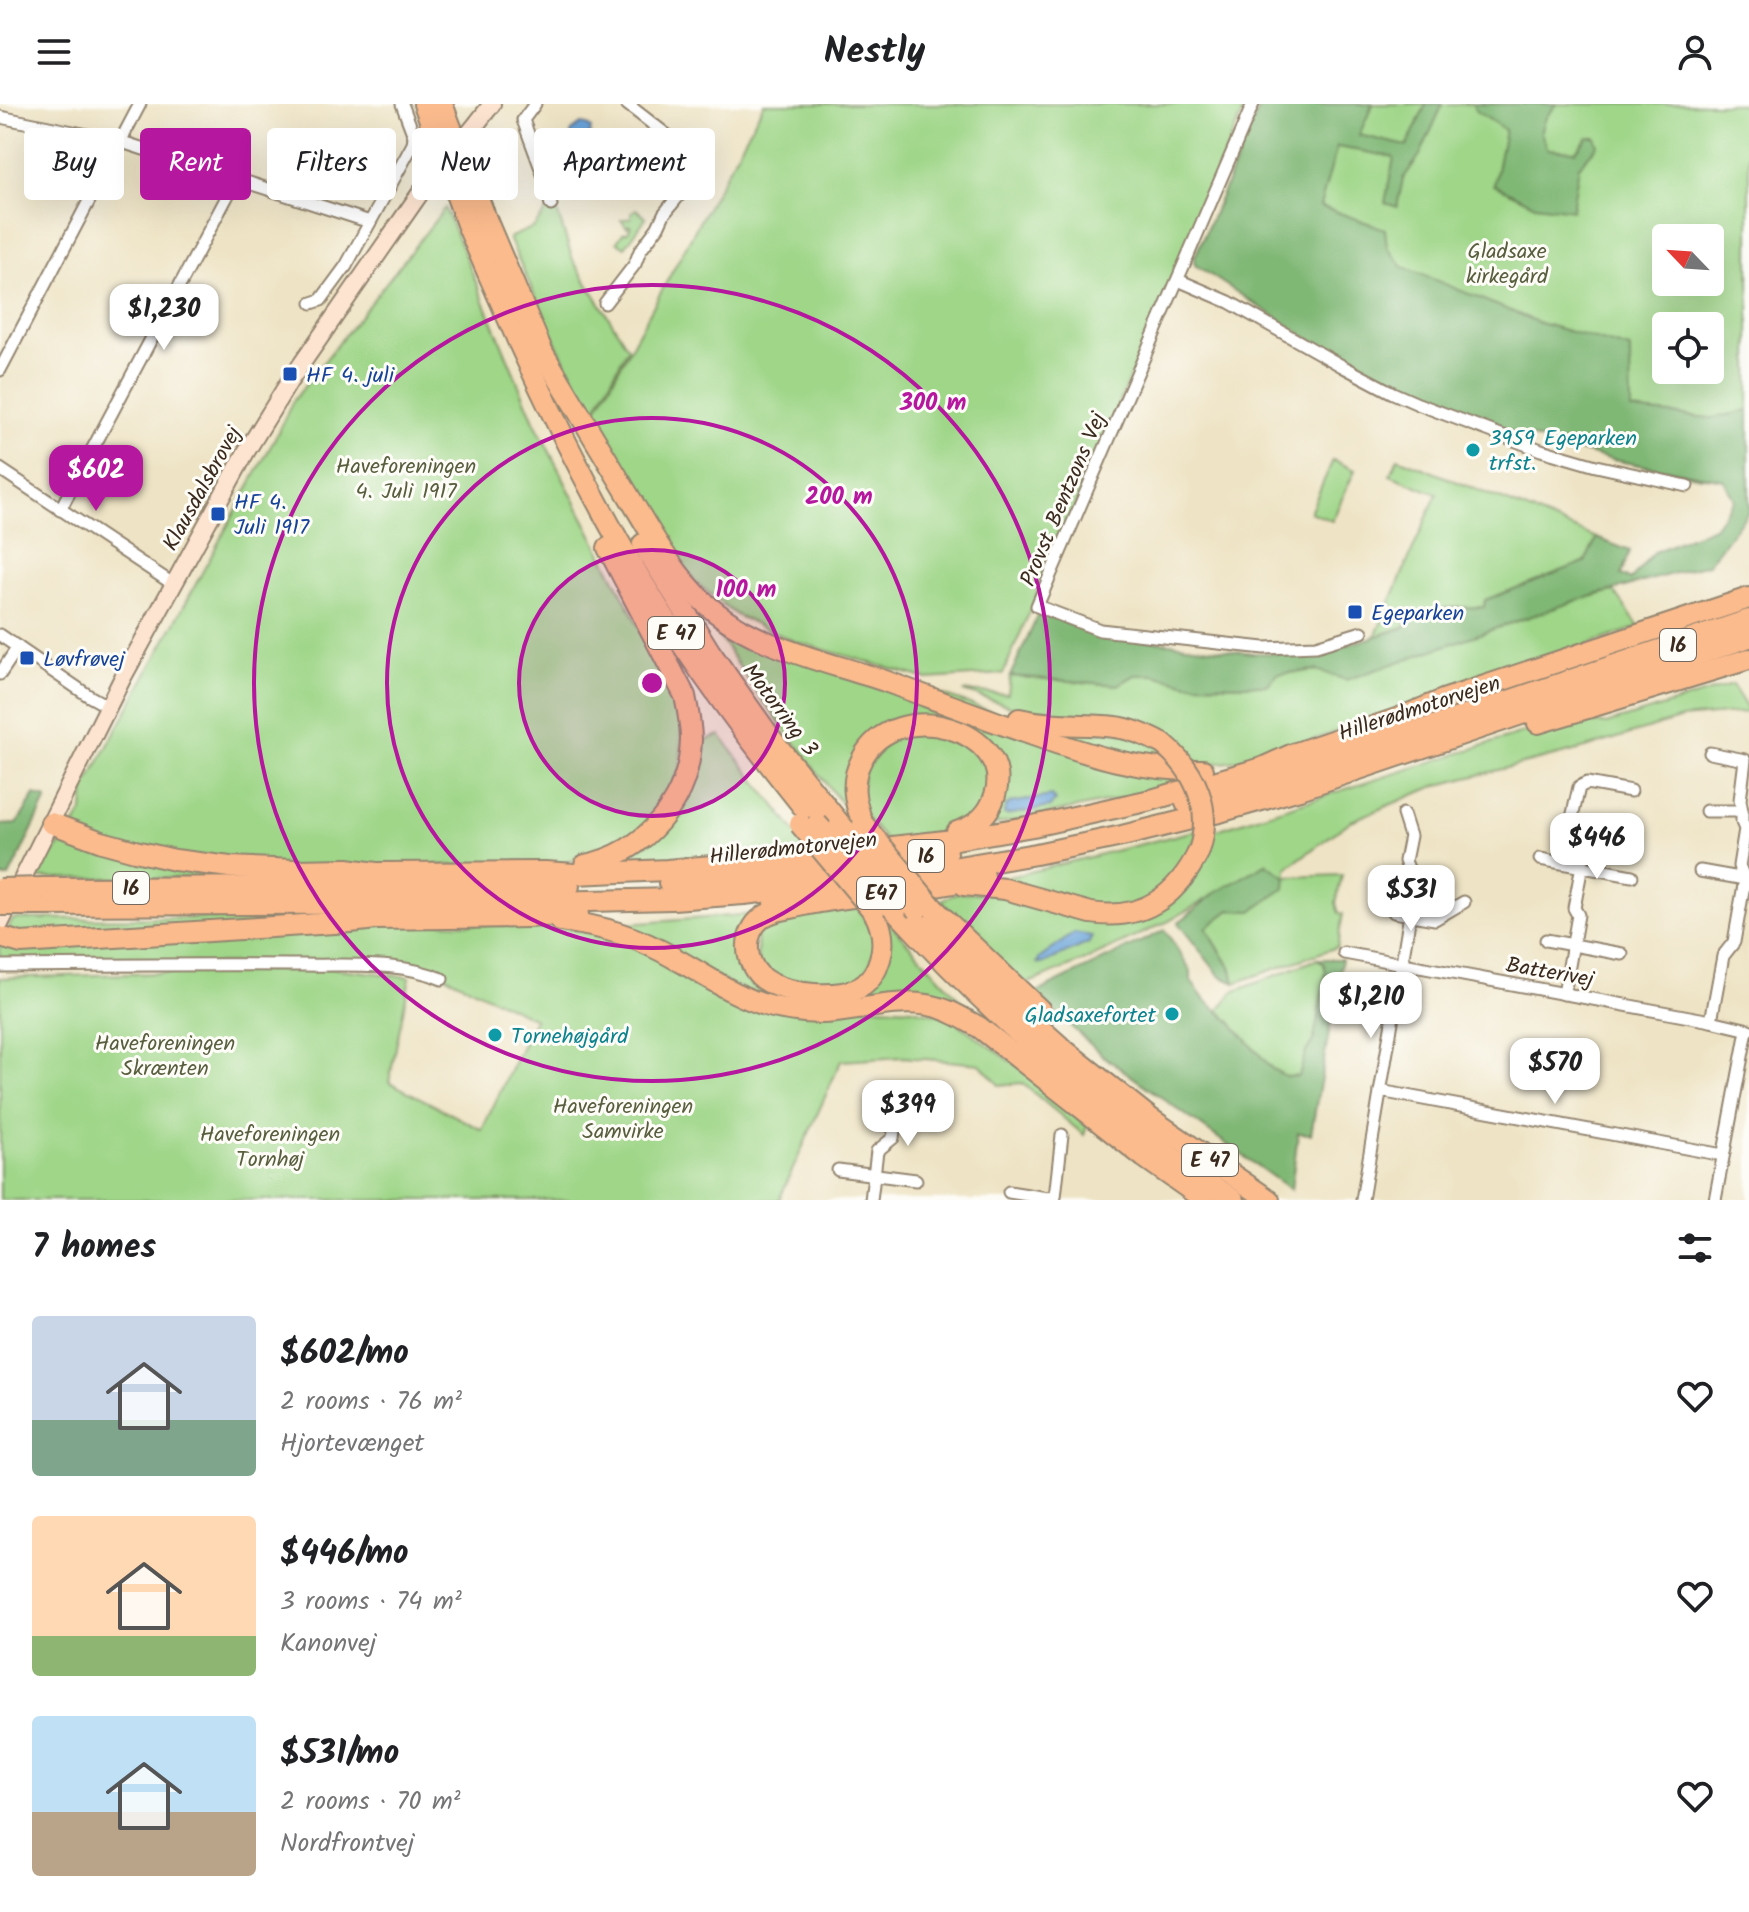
<!DOCTYPE html>
<meta charset="utf-8">
<style>
:root{--surface:#fff;--page:#f6f6f6;--text:#202124;--muted:#757577;--accent:#b5179e}
body{margin:0;font-family:Kalam,sans-serif;background:var(--page);color:var(--text);height:100vh;display:flex;flex-direction:column;font-size:30px;white-space:nowrap}
*{box-sizing:border-box;margin:0}
p{font-size:26px;color:var(--muted)}
.icon{flex:none;width:44px;height:44px;fill:none;stroke:currentColor;stroke-width:2;stroke-linecap:round;stroke-linejoin:round}
.map{position:relative;height:1096px;overflow:hidden}
.drawer{display:flex;flex-direction:column;background:var(--surface);flex:1}
.drawer>*{flex:none}
.guide{position:absolute;left:24px;top:24px;width:800px;height:72px;display:flex;gap:16px}
.needle{width:52px;rotate:295deg}
.tools{position:absolute;left:1652px;top:120px;display:grid;gap:16px}
.tools a{display:grid;place-items:center;width:72px;height:72px;border-radius:8px;background:var(--surface);box-shadow:0 8px 32px #0002;font-size:40px}
.price{position:absolute;translate:-50% -68px;padding:0 18px;border-radius:16px;background:#fff;color:#222;font-size:26px;line-height:52px;filter:drop-shadow(0 2px 4px #0008)}
.price::after{content:'';position:absolute;left:50%;top:48px;width:24px;height:18px;margin-left:-12px;background:inherit;clip-path:polygon(0 0,100% 0,50% 100%)}
.price.current{background:var(--accent);color:#fff}
ul{padding:0;list-style:none}
li{display:flex;align-items:center;gap:24px;height:200px;padding:0 32px}
li span{display:grid;place-items:center;flex:none;width:224px;height:160px;border-radius:8px;color:#555}
li>.icon{margin-inline-start:auto}
span .icon{width:96px;height:96px;fill:#fffc;stroke-width:1}
li b{font-size:34px}
h2{display:flex;justify-content:space-between;align-items:center;height:96px;padding:0 32px;font-size:34px}
.chip{padding:0 28px;border-radius:8px;background:var(--surface);box-shadow:0 8px 32px #0002;font-size:28px;line-height:72px}
.chip.current{background:var(--accent);color:#fff}
header{display:flex;justify-content:space-between;align-items:center;height:104px;padding:0 32px;background:var(--surface);font-size:36px;font-weight:700}
.map>svg:first-child{display:block}
.green{fill:#9fd688;stroke:#6d8053;stroke-width:2;fill-rule:evenodd}
.forest{fill:#7fb774;stroke:#5d7049;stroke-width:2}
.water{fill:#69a3d9;stroke:#52667c;stroke-width:2}
.lines{fill:none;stroke-linecap:round;stroke-linejoin:round}
.street-casing{stroke:#948671;stroke-width:15}
.secondary-casing{stroke:#948671;stroke-width:20}
.highway-casing{stroke:#948671;stroke-width:24}
.street{stroke:#fff;stroke-width:11}
.secondary{stroke:#fde4d1;stroke-width:16}
.highway{stroke:#fbbb8d;stroke-width:20}
.secondary-bridge-casing{stroke:#948671;stroke-width:20;stroke-linecap:butt}
.highway-bridge-casing{stroke:#948671;stroke-width:24;stroke-linecap:butt}
.secondary-bridge{stroke:#fde4d1;stroke-width:16}
.highway-bridge{stroke:#fbbb8d;stroke-width:20}
.ring{fill:none;stroke:#b5179e;stroke-width:4}
.transit-dot{fill:#1a4fb4;stroke:#fdfcf7;stroke-width:3}
.culture-dot{fill:#0f9aa8;stroke:#fdfcf7;stroke-width:3}
.labels{text-anchor:middle;stroke-width:6;stroke-linejoin:round;paint-order:stroke}
.shield{fill:#fdfcf7;stroke:#75695f;stroke-width:2}
.shield-label{font-size:20px;font-weight:bold;fill:#3b2a1e}
.park-label{font-size:22px;fill:#595e3e;stroke:#fdfcf7}
.transit-label{font-size:22px;fill:#164399;stroke:#fdfcf7;text-anchor:start}
.culture-label{font-size:22px;fill:#0d838f;stroke:#fdfcf7;text-anchor:start}
.street-label{font-size:22px;fill:#3b2a1e;stroke:#fdfcf7}
.centre{fill:#b5179e;stroke:#fdfcf7;stroke-width:4}
.ring-label{font-size:24px;text-anchor:middle;font-weight:bold;fill:#b5179e;stroke:#fdfcf7;stroke-width:6;stroke-linejoin:round;paint-order:stroke}
</style>
<header><svg class="icon" aria-label="menu" viewBox="0 0 24 24"><path d="M4 6h16M4 12h16M4 18h16"/></svg>Nestly<svg class="icon" aria-label="person" viewBox="0 0 24 24"><circle cx="12" cy="8" r="4"/><path d="M4 21q1-7 8-7t8 7"/></svg></header>
<div class="map">
<svg width="1749" height="1096" viewBox="0 0 1749 1096">
<rect width="100%" height="100%" fill="#fdfcf7"/>
<filter id="ink" filterUnits="userSpaceOnUse"><feTurbulence type="fractalNoise" baseFrequency=".0125" numOctaves="2"/><feDisplacementMap in="SourceGraphic" scale="16" xChannelSelector="R" yChannelSelector="G"/><feConvolveMatrix kernelMatrix="1 2 1 2 8 2 1 2 1" color-interpolation-filters="sRGB"/></filter>
<filter id="wash" filterUnits="userSpaceOnUse"><feTurbulence type="fractalNoise" baseFrequency=".006" numOctaves="4" result="noise"/><feDisplacementMap in="SourceGraphic" scale="32" xChannelSelector="R" yChannelSelector="G"/><feGaussianBlur stdDeviation="1.8" result="paint"/><feColorMatrix in="noise" values="0 0 0 0 0 0 0 0 0 0 0 0 0 0 0 0 0 1.4 0 .05"/><feComposite in="paint" operator="in"/></filter>
<g filter="url(#wash)">
<rect width="100%" height="100%" fill="#eee3c4"/>
<g class="green">
<path d="M764,0H1246L1003,570L927,575L794,537L736,511L695,478L673,448L592,314Z"/>
<path d="M1261,0H1749V375L1701,373L1613,356L1516,329L1444,302L1195,161L1194,155ZM1666,134H1710V178H1666ZM1666,222H1710V266H1666Z"/>
<path d="M555,101L573,156L628,244L593,310L556,239L509,134L534,123L548,105Z"/>
<path d="M445,104L534,317L666,576L678,604L682,623L681,662L656,717L601,751L554,760L347,762L181,774H30L68,733L83,707L85,684L272,340L293,297Z"/>
<path d="M636,105L646,114L625,143L617,138L623,129L628,128L631,122L629,121L627,123L621,116L631,114V109Z"/>
<path d="M1398,354L1597,434L1585,458L1485,496L1484,503L1447,504L1419,509L1403,523L1375,533L1437,390L1390,371Z"/>
<path d="M1333,356L1355,366L1332,417L1310,408Z"/>
<path d="M1614,487L1639,523L1277,648L1230,658L1196,661C1160,611 1120,614 1064,611C1054,610 1043,611 1033,608C1010,603 986,594 963,587L1008,590L1010,572L1118,581L1135,571H1154L1189,580L1267,581L1278,570L1317,566L1346,575L1578,496Z"/>
<path d="M692,492L724,519L1187,672L1192,680L979,724L1000,658L916,612L885,618L863,638L849,666L851,712L757,589Z"/>
<path d="M1732,581L1749,608L1682,614L1582,645L1435,682L1351,717L1287,764V773L1342,771L1336,799L1339,809L1343,810L1337,843L1235,879L1232,866L1206,824L1230,806L1252,807L1266,760L1169,817L1088,855L1026,880L978,838L941,797L956,789H996L1137,816C1181,801 1203,772 1213,727L1561,617L1606,620Z"/>
<path d="M1045,625L1137,629L1180,660L1145,659Z"/>
<path d="M945,627L985,650C986,661 991,685 988,694C974,730 918,731 886,737L860,706L863,668L892,632Z"/>
<path d="M720,631L809,746L614,760L650,738L700,638Z"/>
<path d="M1198,726L1178,778L1127,809L989,778Z"/>
<path d="M856,801L876,834L872,858L855,879L833,885L795,881L758,864L757,829L772,813Z"/>
<path d="M757,810L745,828L763,877L863,885L885,814L972,909L921,896L880,891L847,898H779L734,882L615,821Z"/>
<path d="M279,814L562,823L629,836L731,894L912,905L949,913L1024,967L1087,1022L1084,1031L1022,979L999,981L980,960L903,953L841,957L779,1096H0V874L330,864L410,873L389,978L482,1026L535,915L421,860L0,859V842L13,815Z"/>
<path d="M1318,855L1324,860L1326,868L1314,936L1306,948L1299,972L1287,973L1272,965L1219,906L1233,888Z"/>
</g>
<g class="forest">
<path d="M1261,0H1373L1359,31L1407,42L1426,0H1443L1420,51L1403,75L1397,103L1385,99L1394,53L1337,43L1320,102L1385,125L1387,143L1403,163L1540,219L1630,245L1631,306L1711,314L1749,307V407L1708,460L1578,496L1346,576L1316,566L1278,570L1267,581L1189,580L1154,571H1135L1118,581L1010,572L1039,509L1086,526L1120,533L1253,549L1300,550L1334,545L1403,524L1419,509L1447,504L1484,503L1485,496L1585,458L1597,434L1630,447L1621,471L1631,476L1654,448L1714,423L1734,396L1724,376L1613,356L1516,329L1444,302L1343,257L1195,161L1194,155Z"/>
<path d="M1473,0H1557L1546,13L1541,29L1548,45L1576,47L1588,33H1595L1598,41L1579,62L1572,106L1535,101L1494,81L1505,26L1475,6Z"/>
<path d="M35,691L47,695L9,773H0V721L17,720Z"/>
<path d="M1266,760L1286,773L1285,784L1252,807L1230,806L1206,824L1232,866L1235,879L1220,872L1178,819L1215,789Z"/>
<path d="M1165,826L1191,867V877L1204,895L1230,917L1272,965L1287,973L1299,972L1306,948L1314,935L1326,868L1324,860L1318,855H1342L1311,1030L1298,1029L1291,1086L1102,951L1035,889Z"/>
</g>
<g class="water">
<path d="M581,20L586,21L591,25L589,33L591,39L583,47L571,40V30L573,26Z"/>
<path d="M1051,692L1055,696L1050,703L1007,711L1004,710L1005,703L1010,699Z"/>
<path d="M1074,829L1092,832L1089,839L1042,860L1037,859L1039,855Z"/>
</g>
</g>
<g filter="url(#ink)">
<g class="lines">
<g class="street-casing">
<g id="street">
<path d="M535,0L523,16L543,70L551,101"/>
<path d="M1253,0L1037,502L1100,526L1264,544L1316,542L1362,528"/>
<path d="M0,13L122,38L370,118"/>
<path d="M1178,176L1229,198L1342,262L1393,289L1418,300L1541,346L1596,362L1687,382"/>
<path d="M312,199L321,196L346,162L413,40L414,32L402,0"/>
<path d="M605,199L635,160L640,147L658,123L664,110L704,60L627,0"/>
<path d="M0,266L140,0"/>
<path d="M0,365L173,480"/>
<path d="M60,406L237,74"/>
<path d="M0,531L89,592L109,603"/>
<path d="M0,570L18,543"/>
<path d="M1710,649L1745,656L1740,696L1742,707V718L1745,725L1739,762L1745,775L1734,838L1723,852L1711,917"/>
<path d="M1706,707H1742"/>
<path d="M1540,755L1632,772"/>
<path d="M1700,767L1745,775"/>
<path d="M1377,781L1394,808L1435,815L1464,798"/>
<path d="M1546,836L1622,850"/>
<path d="M1344,849L1711,917L1749,926"/>
<path d="M0,862C101,861 203,860 304,861C350,862 400,857 442,875"/>
<path d="M1564,890L1578,811L1574,804L1586,740L1572,714L1579,683L1587,679L1631,687"/>
<path d="M1380,987L1723,1051"/>
<path d="M838,1066L916,1076"/>
<path d="M1009,1088L1047,1094"/>
<path d="M871,1096L877,1047L893,1034L899,993L903,990L942,994"/>
<path d="M1047,1096V1094L1055,1093L1062,1031"/>
<path d="M1362,1096L1415,781L1405,757L1410,732L1403,710"/>
<path d="M1715,1096L1747,926"/>
</g>
</g>
<g class="secondary-casing">
<g id="secondary">
<path d="M478,18L492,0"/>
<path d="M0,820L122,575L246,348L289,278L421,88"/>
</g>
</g>
<g class="highway-casing">
<g id="highway">
<path d="M424,0C439,40 452,80 467,120C483,159 501,198 518,237C555,318 594,397 640,474C692,561 753,641 817,720"/>
<path d="M442,0L488,120L546,256"/>
<path d="M540,244C569,292 598,341 627,389C648,424 667,459 695,489C743,542 820,555 885,577C934,595 983,614 1033,631C1092,652 1139,667 1203,666"/>
<path d="M643,440L710,548L770,633L840,720"/>
<path d="M1019,615C1051,623 1083,619 1115,623C1133,625 1148,632 1163,640"/>
<path d="M1538,619L1749,555"/>
<path d="M1186,699L1301,667L1749,516"/>
<path d="M51,719L102,738L135,747L175,756L230,763L295,766L347,765L376,769L545,768L575,770L667,766L779,756L945,737L1033,722L1151,696L1262,664L1293,650L1399,614L1443,596L1749,494"/>
<path d="M863,720C854,697 850,677 862,655C896,589 1016,627 995,691C989,711 976,722 957,728"/>
<path d="M585,761C645,749 689,698 691,636C691,621 688,607 685,592L608,444"/>
<path d="M669,779L809,767L947,749"/>
<path d="M964,781L1005,785L1091,809C1143,817 1177,792 1199,747"/>
<path d="M43,784L569,782"/>
<path d="M774,799L813,798"/>
<path d="M36,801L505,799L673,795L744,790L917,770L1036,750L1122,732L1223,707L1300,685L1749,533"/>
<path d="M934,805L1040,906"/>
<path d="M917,806L988,878L1063,945L1151,1015L1269,1096"/>
<path d="M896,807C996,916 1110,1015 1234,1096"/>
<path d="M874,808C882,823 885,839 880,855C877,865 872,875 864,881C842,897 780,891 760,872C753,865 748,854 748,845C747,833 753,820 763,813C771,807 782,806 791,804C843,791 896,790 948,780C960,778 972,774 984,772"/>
<path d="M560,817C604,822 638,833 676,855C707,872 735,893 769,902C784,906 809,909 824,909C859,907 893,895 928,901C947,904 962,914 979,923L1144,1053L1205,1096"/>
<path d="M0,833L21,839L350,818L376,815L528,813L578,810"/>
</g>
</g>
<use href="#street" class="street"/>
<use href="#secondary" class="secondary"/>
<use href="#highway" class="highway"/>
<g class="secondary-bridge-casing">
<path id="secondary-bridge" d="M421,88L478,18"/>
</g>
<g class="highway-bridge-casing">
<g id="highway-bridge">
<path d="M1163,640C1196,667 1213,706 1199,747"/>
<path d="M800,720L874,808"/>
<path d="M817,720L896,807"/>
<path d="M840,720L917,806"/>
<path d="M863,720L934,805"/>
<path d="M0,785L43,784"/>
<path d="M0,801H36"/>
</g>
</g>
<use href="#secondary-bridge" class="secondary-bridge"/>
<use href="#highway-bridge" class="highway-bridge"/>
</g>
</g>
<circle cx="652" cy="579" r="133" fill="#b5179e" fill-opacity=".12"/>
<g class="ring">
<circle cx="652" cy="579" r="133"/>
<circle cx="652" cy="579" r="265"/>
<circle cx="652" cy="579" r="398"/>
</g>
<g class="transit-dot">
<rect x="282" y="262" width="16" height="16" rx="4"/>
<rect x="210" y="402" width="16" height="16" rx="4"/>
<rect x="1347" y="500" width="16" height="16" rx="4"/>
<rect x="19" y="546" width="16" height="16" rx="4"/>
</g>
<g class="culture-dot">
<circle cx="1473" cy="346" r="8"/>
<circle cx="1172" cy="910" r="8"/>
<circle cx="495" cy="931" r="8"/>
</g>
<g class="labels">
<g class="shield">
<rect x="648" y="513" width="56" height="32" rx="6"/>
<rect x="1660" y="525" width="36" height="32" rx="6"/>
<rect x="908" y="736" width="36" height="32" rx="6"/>
<rect x="113" y="768" width="36" height="32" rx="6"/>
<rect x="857" y="773" width="48" height="32" rx="6"/>
<rect x="1182" y="1040" width="56" height="32" rx="6"/>
</g>
<g class="shield-label">
<text x="676" y="536">E 47</text>
<text x="1678" y="548">16</text>
<text x="926" y="759">16</text>
<text x="131" y="791">16</text>
<text x="881" y="796">E47</text>
<text x="1210" y="1063">E 47</text>
</g>
<g class="park-label">
<text x="1507" y="154">Gladsaxe<tspan x="1507" dy="25">kirkegård</tspan></text>
<text x="406" y="369">Haveforeningen<tspan x="406" dy="25">4. Juli 1917</tspan></text>
<text x="165" y="946">Haveforeningen<tspan x="165" dy="25">Skrænten</tspan></text>
<text x="623" y="1009">Haveforeningen<tspan x="623" dy="25">Samvirke</tspan></text>
<text x="270" y="1037">Haveforeningen<tspan x="270" dy="25">Tornhøj</tspan></text>
</g>
<g class="transit-label">
<text x="306" y="278">HF 4. juli</text>
<text x="234" y="405">HF 4.<tspan x="234" dy="25">Juli 1917</tspan></text>
<text x="1371" y="516">Egeparken</text>
<text x="43" y="562">Løvfrøvej</text>
</g>
<g class="culture-label">
<text x="1489" y="341">3959 Egeparken<tspan x="1489" dy="25">trfst.</tspan></text>
<text x="1156" y="918" text-anchor="end">Gladsaxefortet</text>
<text x="511" y="939">Tornehøjgård</text>
</g>
<g class="street-label">
<text transform="translate(201 384) rotate(-61)" y="8">Klausdalsbrovej</text>
<text transform="translate(1062 395) rotate(-67)" y="8">Provst Bentzons Vej</text>
<text transform="translate(1419 603) rotate(-18)" y="8">Hillerødmotorvejen</text>
<text transform="translate(781 605) rotate(53)" y="8">Motorring 3</text>
<text transform="translate(793 743) rotate(-6)" y="8">Hillerødmotorvejen</text>
<text transform="translate(1550 867) rotate(10)" y="8">Batterivej</text>
</g>
</g>
<circle cx="652" cy="579" r="12" class="centre"/>
<g class="ring-label">
<text x="933" y="306">300 m</text>
<text x="839" y="400">200 m</text>
<text x="746" y="493">100 m</text>
</g>
</svg>
<div class="tools">
<a><svg class="needle" viewBox="-14 -14 28 28"><path d="M0-13l5 13h-10z" fill="#e53935"/><path d="M0 13l5-13h-10z" fill="#757577"/></svg></a>
<a><svg class="icon" aria-label="locate" viewBox="0 0 24 24"><circle cx="12" cy="12" r="6"/><path d="M12 2v4M12 18v4M2 12h4M18 12h4"/></svg></a>
</div>
<b class="price" style="left:164px;top:248px">$1,230</b>
<b class="price current" style="left:96px;top:409px">$602</b>
<b class="price" style="left:1597px;top:777px">$446</b>
<b class="price" style="left:1411px;top:829px">$531</b>
<b class="price" style="left:1371px;top:936px">$1,210</b>
<b class="price" style="left:1555px;top:1002px">$570</b>
<b class="price" style="left:908px;top:1044px">$399</b>
<div class="guide">
<a class="chip">Buy</a>
<a class="chip current">Rent</a>
<a class="chip">Filters</a>
<a class="chip">New</a>
<a class="chip">Apartment</a>
</div>
</div>
<section class="drawer">
<h2>7 homes<svg class="icon" aria-label="filters" viewBox="0 0 24 24"><path d="M4 7h16M4 17h16"/><circle cx="9" cy="7" r="2"/><circle cx="15" cy="17" r="2"/></svg></h2>
<ul>
<li><span style="background:linear-gradient(#c9d6e8 65%,#7fa58c 0)"><svg class="icon" aria-label="home" viewBox="0 0 24 24"><path d="M3 11l9-7 9 7M6 9v11h12V9"/></svg></span><div><b>$602/mo</b><p>2 rooms · 76 m²</p><p>Hjortevænget</p></div><svg class="icon" aria-label="heart" viewBox="0 0 24 24"><path d="M12 20l-8-8c-3-5 5-10 8-4 3-6 11-1 8 4z"/></svg></li>
<li><span style="background:linear-gradient(#ffd9b3 75%,#8fb573 0)"><svg class="icon" aria-label="home" viewBox="0 0 24 24"><path d="M3 11l9-7 9 7M6 9v11h12V9"/></svg></span><div><b>$446/mo</b><p>3 rooms · 74 m²</p><p>Kanonvej</p></div><svg class="icon" aria-label="heart" viewBox="0 0 24 24"><path d="M12 20l-8-8c-3-5 5-10 8-4 3-6 11-1 8 4z"/></svg></li>
<li><span style="background:linear-gradient(#bfe0f5 60%,#b9a48a 0)"><svg class="icon" aria-label="home" viewBox="0 0 24 24"><path d="M3 11l9-7 9 7M6 9v11h12V9"/></svg></span><div><b>$531/mo</b><p>2 rooms · 70 m²</p><p>Nordfrontvej</p></div><svg class="icon" aria-label="heart" viewBox="0 0 24 24"><path d="M12 20l-8-8c-3-5 5-10 8-4 3-6 11-1 8 4z"/></svg></li>
</ul>
</section>
